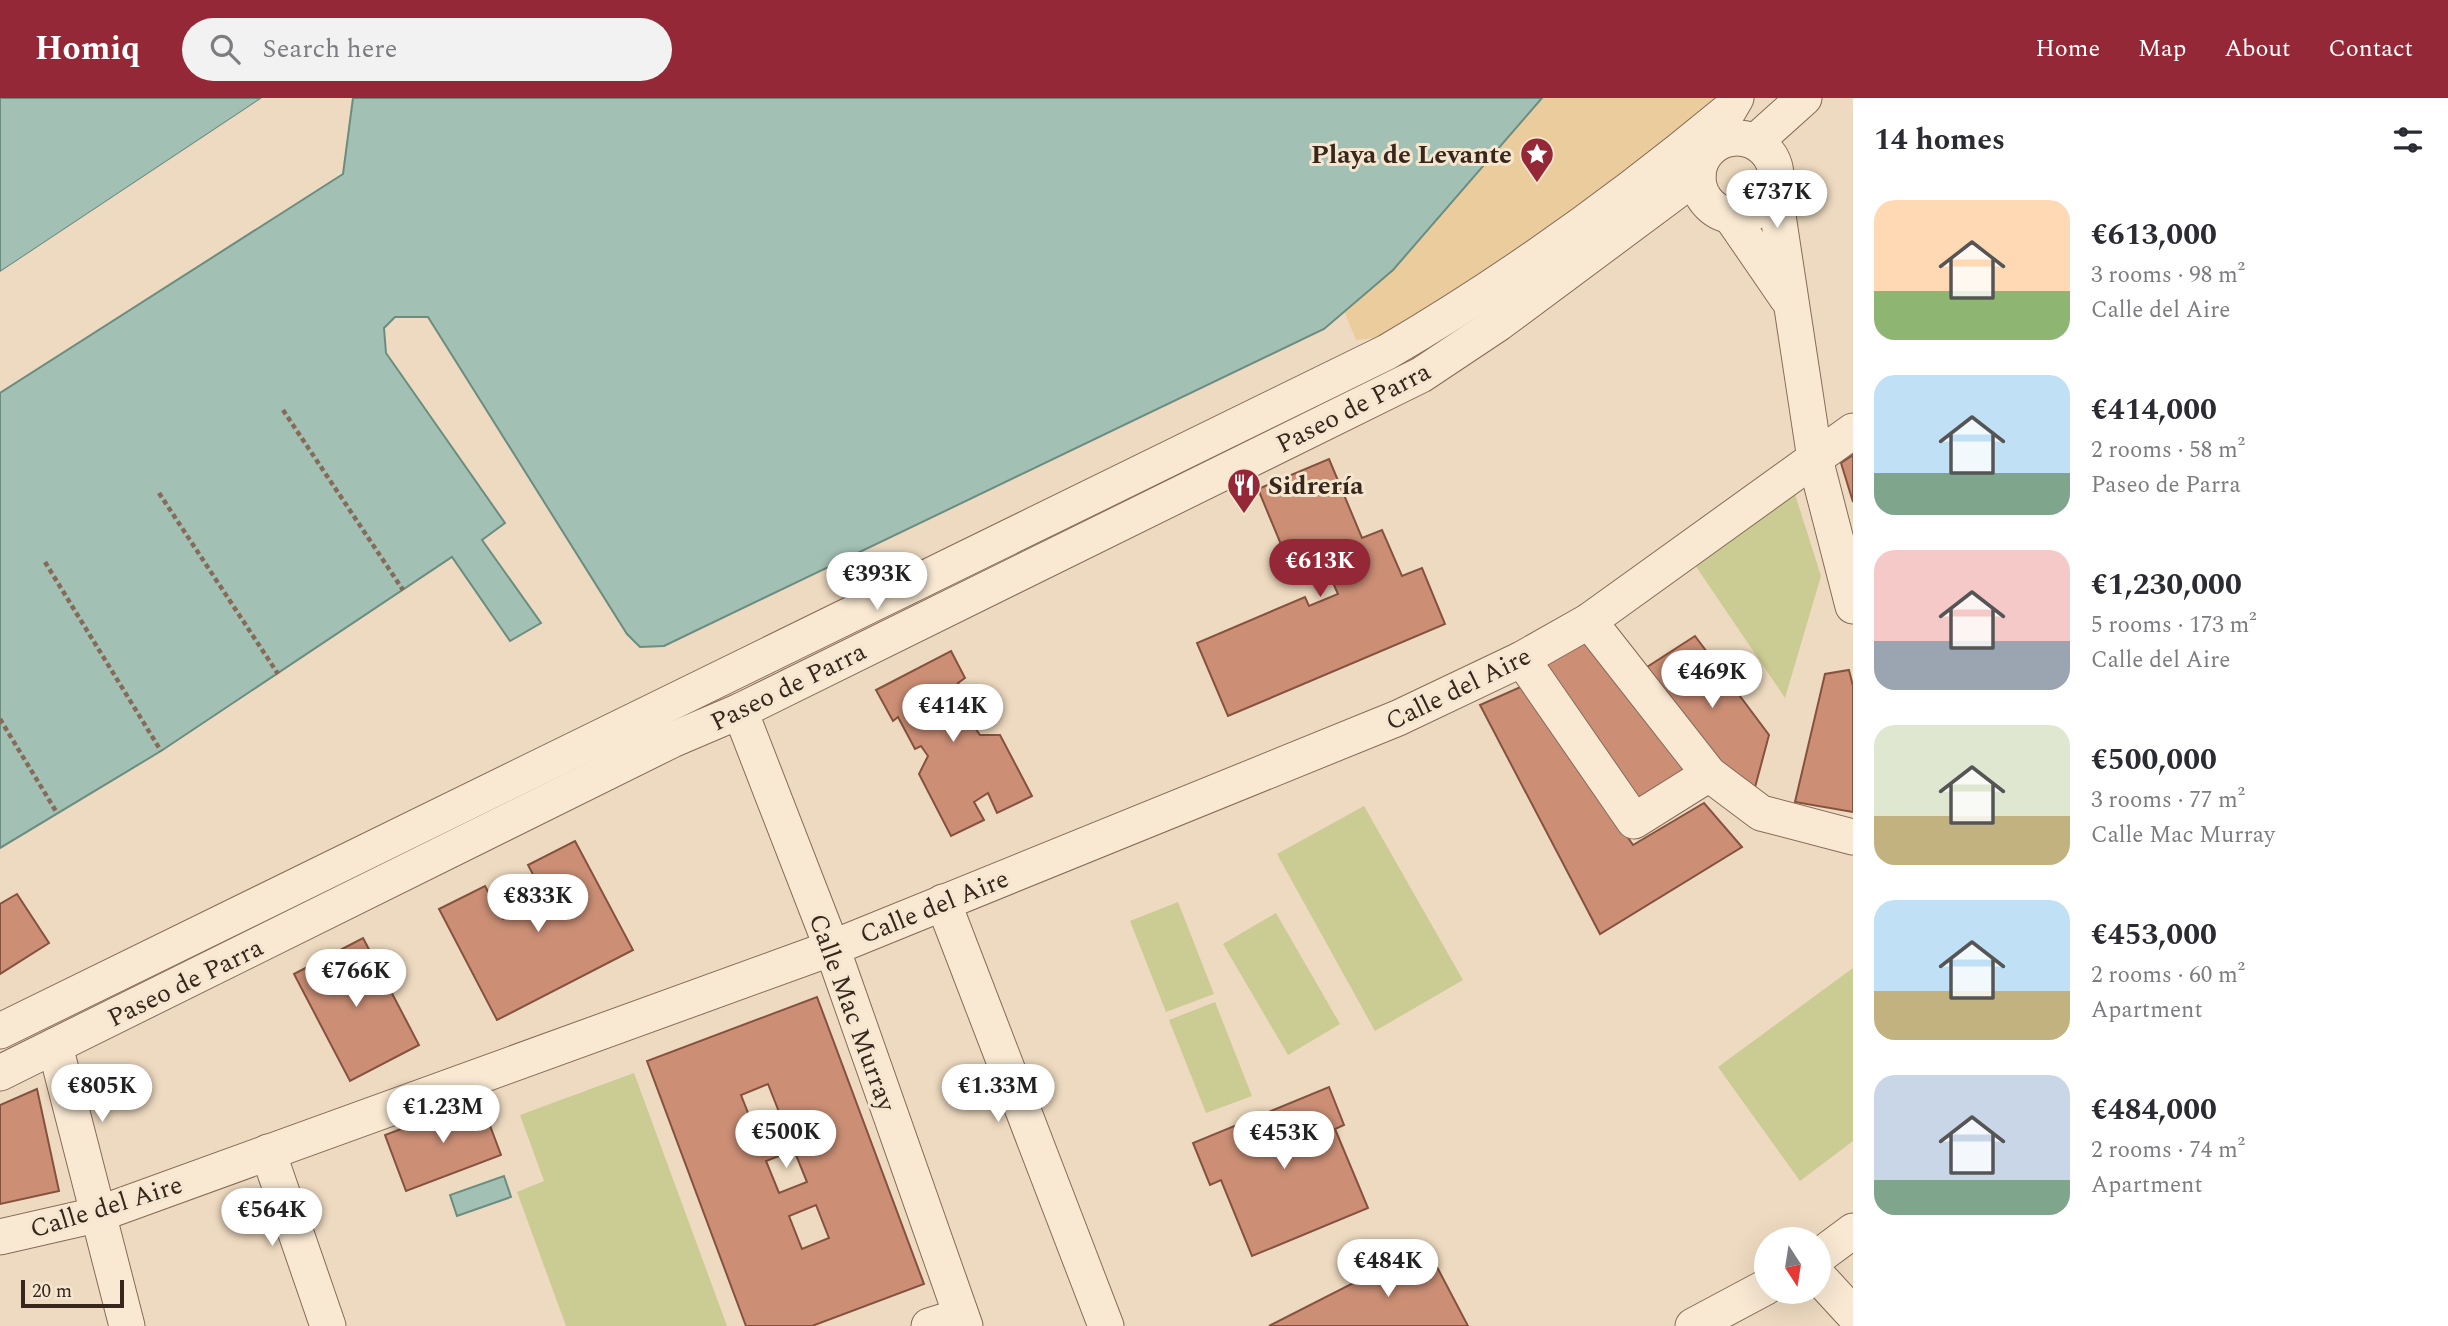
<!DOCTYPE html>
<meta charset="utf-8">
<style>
:root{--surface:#fff;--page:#f2f2f3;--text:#2b2b33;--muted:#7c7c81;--accent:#952836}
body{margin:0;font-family:Spectral,serif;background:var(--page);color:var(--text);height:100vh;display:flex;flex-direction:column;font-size:26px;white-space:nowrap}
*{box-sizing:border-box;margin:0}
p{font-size:23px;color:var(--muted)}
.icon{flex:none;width:38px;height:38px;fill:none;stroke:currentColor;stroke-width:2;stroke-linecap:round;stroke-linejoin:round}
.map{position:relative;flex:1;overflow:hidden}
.details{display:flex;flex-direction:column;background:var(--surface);width:595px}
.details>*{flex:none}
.needle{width:46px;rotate:168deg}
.controls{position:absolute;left:1754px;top:1129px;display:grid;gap:14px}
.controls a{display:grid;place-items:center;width:77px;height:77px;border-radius:50%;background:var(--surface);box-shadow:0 7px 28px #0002;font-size:35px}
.scale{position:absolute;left:21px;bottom:18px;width:103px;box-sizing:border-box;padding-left:7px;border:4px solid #36261c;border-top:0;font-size:19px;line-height:24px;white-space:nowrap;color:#36261c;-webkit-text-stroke:5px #f5e6cf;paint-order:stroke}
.price{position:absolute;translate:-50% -60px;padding:0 16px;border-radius:24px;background:#fff;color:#222;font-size:23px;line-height:46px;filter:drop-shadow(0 2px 4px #0008)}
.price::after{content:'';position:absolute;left:50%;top:42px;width:21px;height:16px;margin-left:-10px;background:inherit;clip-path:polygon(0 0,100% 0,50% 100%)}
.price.active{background:var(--accent);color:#fff}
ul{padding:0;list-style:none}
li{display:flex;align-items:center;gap:21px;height:175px;padding:0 21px}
li span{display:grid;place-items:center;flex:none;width:196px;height:140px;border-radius:21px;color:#555}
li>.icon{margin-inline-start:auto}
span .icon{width:84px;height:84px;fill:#fffc;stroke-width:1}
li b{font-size:30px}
h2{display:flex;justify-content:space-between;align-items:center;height:84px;padding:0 21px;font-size:30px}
header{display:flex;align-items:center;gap:42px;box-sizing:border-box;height:98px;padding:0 35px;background:var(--accent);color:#fff}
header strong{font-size:33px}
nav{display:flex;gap:38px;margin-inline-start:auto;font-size:24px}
.search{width:490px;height:63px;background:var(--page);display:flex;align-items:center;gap:18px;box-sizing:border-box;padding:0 24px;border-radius:38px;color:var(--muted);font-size:26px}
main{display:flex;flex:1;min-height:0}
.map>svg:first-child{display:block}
.green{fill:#cbcb94}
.sand{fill:#eacc9d}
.water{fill:#a3c0b4;stroke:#6a8d80;stroke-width:2}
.pier{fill:#eedac0}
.building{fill:#cc8f76;stroke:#85523e;stroke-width:2;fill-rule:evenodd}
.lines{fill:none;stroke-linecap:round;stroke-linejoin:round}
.street-casing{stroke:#866b58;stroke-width:37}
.path{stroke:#866b58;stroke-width:4.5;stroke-dasharray:5 3.5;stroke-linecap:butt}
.street{stroke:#f9e9d3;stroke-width:35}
.labels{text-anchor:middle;stroke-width:6;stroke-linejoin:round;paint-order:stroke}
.poi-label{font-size:26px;font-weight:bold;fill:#36261c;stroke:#f5e6cf;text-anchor:end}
.street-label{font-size:26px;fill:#36261c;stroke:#f5e6cf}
</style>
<header>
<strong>Homiq</strong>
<div class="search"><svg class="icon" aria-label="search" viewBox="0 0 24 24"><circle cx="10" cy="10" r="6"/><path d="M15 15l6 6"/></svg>Search here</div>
<nav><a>Home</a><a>Map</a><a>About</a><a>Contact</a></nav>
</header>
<main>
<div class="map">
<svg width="1853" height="1228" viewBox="0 0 1853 1228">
<rect width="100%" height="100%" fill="#eedac0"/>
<g class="green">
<path d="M1794,393L1821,478L1785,600L1695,467Z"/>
<path d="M1364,708L1463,882L1375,933L1277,756Z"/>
<path d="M1178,804L1214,896L1166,914L1130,823Z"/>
<path d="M1276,815L1340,926L1288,957L1223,846Z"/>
<path d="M1853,870V1043L1800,1083L1718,969Z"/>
<path d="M1215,904L1252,998L1206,1015L1169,922Z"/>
<path d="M634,975L727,1228H566L517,1094L544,1083L520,1017Z"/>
</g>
<path class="sand" d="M1542,0H1719L1447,208L1383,239L1356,242L1344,213L1393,172Z"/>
<g class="water">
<path d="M0,0H262L0,174Z"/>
<path d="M353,0H1542L1393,172L1324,231L664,548L640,549L627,536L428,219H395L384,230L386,255L505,425L482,442L541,525L510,543L452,459L161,653L0,750V295L343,76Z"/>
<path d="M504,1078L511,1099L457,1118L450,1097Z"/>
</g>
<path class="pier" d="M262,0H266L0,178V174Z"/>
<g class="building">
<path d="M1853,357V404L1841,365Z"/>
<path d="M1329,361L1362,440L1382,432L1402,478L1422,470L1445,526L1228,618L1197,545L1305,499L1309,508L1338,496L1322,460L1292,473L1258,391Z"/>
<path d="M1695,538L1769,637L1754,693L1712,661L1644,571Z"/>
<path d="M1586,542L1686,671L1634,704L1543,568Z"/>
<path d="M951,553L965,580L958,585L977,616L969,621L980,637H1000L1032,698L997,715L988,695L974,704L984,722L951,738L919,676L928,658L921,648L915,651L898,619L893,623L876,592Z"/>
<path d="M1849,572L1853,588V714L1795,704L1825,576Z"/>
<path d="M1525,587L1633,747L1704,705L1742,749L1600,836L1480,607Z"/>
<path d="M575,743L633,852L497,922L439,811L485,788L503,821L545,799L528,767Z"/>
<path d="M17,796L49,845L0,876V806Z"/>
<path d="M363,840L419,947L350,983L294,876Z"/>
<path d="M817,899L924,1186L812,1228H746L647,963ZM768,986L781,1019L754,1030L741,997ZM794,1052L807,1084L779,1095L766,1063ZM816,1107L829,1140L802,1151L789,1118Z"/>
<path d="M1329,989L1344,1027L1335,1031L1368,1110L1252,1158L1221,1082L1210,1087L1193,1045Z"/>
<path d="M37,991L59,1093L0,1106V1007Z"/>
<path d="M480,1001L501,1057L406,1093L385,1037Z"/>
<path d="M1426,1148L1468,1228H1269Z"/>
</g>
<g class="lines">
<g class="street-casing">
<g id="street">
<circle cx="1737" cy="79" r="39"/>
<path d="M1755,44L1804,0"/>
<path d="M1774,91L1815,361L1853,508"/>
<path d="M1730,117L1787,200"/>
<path d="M1589,523L1709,676L1761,715L1853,739"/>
<path d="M1522,561L1634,723L1709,676"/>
<path d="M740,613L832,850L965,1228"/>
<path d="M943,804L1106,1228"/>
<path d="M0,933L1387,254C1508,183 1621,102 1729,12L1736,0"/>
<path d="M55,948L127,1228"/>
<path d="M0,975L672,642L740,613L1421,277L1499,225L1698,77"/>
<path d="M268,1054L328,1228"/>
<path d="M0,1139L96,1117L832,850L1398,620L1522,561L1589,523L1853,333"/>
<path d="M1818,1159L1853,1133"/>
<path d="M1818,1178L1853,1216"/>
<path d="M929,1228L961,1218"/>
<path d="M1693,1228L1766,1189"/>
</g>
</g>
<g class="path">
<path d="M283,312L403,492"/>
<path d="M159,395L278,576"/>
<path d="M45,464L161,653"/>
<path d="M0,621L57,715"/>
</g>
<use href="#street" class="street"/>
</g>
<defs>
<g id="sight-pin" transform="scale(1.75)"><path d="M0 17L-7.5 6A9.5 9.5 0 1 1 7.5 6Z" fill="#952836" stroke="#f5e6cf"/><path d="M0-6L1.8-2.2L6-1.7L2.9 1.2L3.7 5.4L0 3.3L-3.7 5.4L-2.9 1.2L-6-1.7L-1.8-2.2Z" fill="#fff"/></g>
<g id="restaurant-pin" transform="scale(1.75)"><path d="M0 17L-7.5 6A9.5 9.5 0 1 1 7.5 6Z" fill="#952836" stroke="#f5e6cf"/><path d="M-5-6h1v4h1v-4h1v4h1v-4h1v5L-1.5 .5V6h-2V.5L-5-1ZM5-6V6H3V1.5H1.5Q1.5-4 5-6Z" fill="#fff"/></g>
</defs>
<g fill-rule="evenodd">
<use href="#sight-pin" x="1537" y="56"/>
<use href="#restaurant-pin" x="1244" y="387"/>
</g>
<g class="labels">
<g class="poi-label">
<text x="1512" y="65">Playa de Levante</text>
<text x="1268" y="396" text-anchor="start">Sidrería</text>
</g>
<g class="street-label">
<text transform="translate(1353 309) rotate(-27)" y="9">Paseo de Parra</text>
<text transform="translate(788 588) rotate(-26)" y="9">Paseo de Parra</text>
<text transform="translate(1458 590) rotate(-26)" y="9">Calle del Aire</text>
<text transform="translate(934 808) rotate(-22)" y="9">Calle del Aire</text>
<text transform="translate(185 884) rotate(-26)" y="9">Paseo de Parra</text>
<text transform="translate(853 914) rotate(70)" y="9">Calle Mac Murray</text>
<text transform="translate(106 1108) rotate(-17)" y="9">Calle del Aire</text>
</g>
</g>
</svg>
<div class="controls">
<a><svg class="needle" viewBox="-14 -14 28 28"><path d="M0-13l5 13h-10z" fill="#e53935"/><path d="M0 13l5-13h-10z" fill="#7c7c81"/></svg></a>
</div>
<div class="scale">20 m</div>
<b class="price" style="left:1777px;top:132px">€737K</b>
<b class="price active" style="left:1320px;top:501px">€613K</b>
<b class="price" style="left:877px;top:514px">€393K</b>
<b class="price" style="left:1712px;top:612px">€469K</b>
<b class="price" style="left:953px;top:646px">€414K</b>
<b class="price" style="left:538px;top:836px">€833K</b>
<b class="price" style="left:356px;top:911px">€766K</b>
<b class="price" style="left:102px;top:1026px">€805K</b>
<b class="price" style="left:998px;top:1026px">€1.33M</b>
<b class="price" style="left:443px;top:1047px">€1.23M</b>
<b class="price" style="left:786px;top:1072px">€500K</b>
<b class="price" style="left:1284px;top:1073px">€453K</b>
<b class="price" style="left:272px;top:1150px">€564K</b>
<b class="price" style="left:1388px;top:1201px">€484K</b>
</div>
<section class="details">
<h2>14 homes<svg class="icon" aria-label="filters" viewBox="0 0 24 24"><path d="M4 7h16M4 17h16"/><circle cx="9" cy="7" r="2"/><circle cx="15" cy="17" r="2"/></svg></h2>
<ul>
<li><span style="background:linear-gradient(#ffd9b3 65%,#8fb573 0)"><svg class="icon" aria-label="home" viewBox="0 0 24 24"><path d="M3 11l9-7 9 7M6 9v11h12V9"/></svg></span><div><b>€613,000</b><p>3 rooms · 98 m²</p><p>Calle del Aire</p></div></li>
<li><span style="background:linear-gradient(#bfe0f5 70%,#7fa58c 0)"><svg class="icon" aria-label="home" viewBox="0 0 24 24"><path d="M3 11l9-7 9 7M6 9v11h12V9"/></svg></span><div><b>€414,000</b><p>2 rooms · 58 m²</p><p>Paseo de Parra</p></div></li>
<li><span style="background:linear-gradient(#f6c9c9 65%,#9aa5b1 0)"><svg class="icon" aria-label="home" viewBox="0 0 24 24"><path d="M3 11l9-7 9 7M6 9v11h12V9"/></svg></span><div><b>€1,230,000</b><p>5 rooms · 173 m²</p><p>Calle del Aire</p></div></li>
<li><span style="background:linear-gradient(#dfe7d0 65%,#c2b280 0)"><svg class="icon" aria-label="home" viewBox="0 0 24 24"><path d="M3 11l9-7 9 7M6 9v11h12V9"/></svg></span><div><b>€500,000</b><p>3 rooms · 77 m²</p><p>Calle Mac Murray</p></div></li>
<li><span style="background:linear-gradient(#bfe0f5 65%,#c2b280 0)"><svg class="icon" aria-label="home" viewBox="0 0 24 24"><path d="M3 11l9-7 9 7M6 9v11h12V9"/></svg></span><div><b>€453,000</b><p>2 rooms · 60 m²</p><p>Apartment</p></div></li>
<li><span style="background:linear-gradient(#c9d6e8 75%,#7fa58c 0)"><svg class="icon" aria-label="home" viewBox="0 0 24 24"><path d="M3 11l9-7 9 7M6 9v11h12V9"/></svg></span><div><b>€484,000</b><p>2 rooms · 74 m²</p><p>Apartment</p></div></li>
</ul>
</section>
</main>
